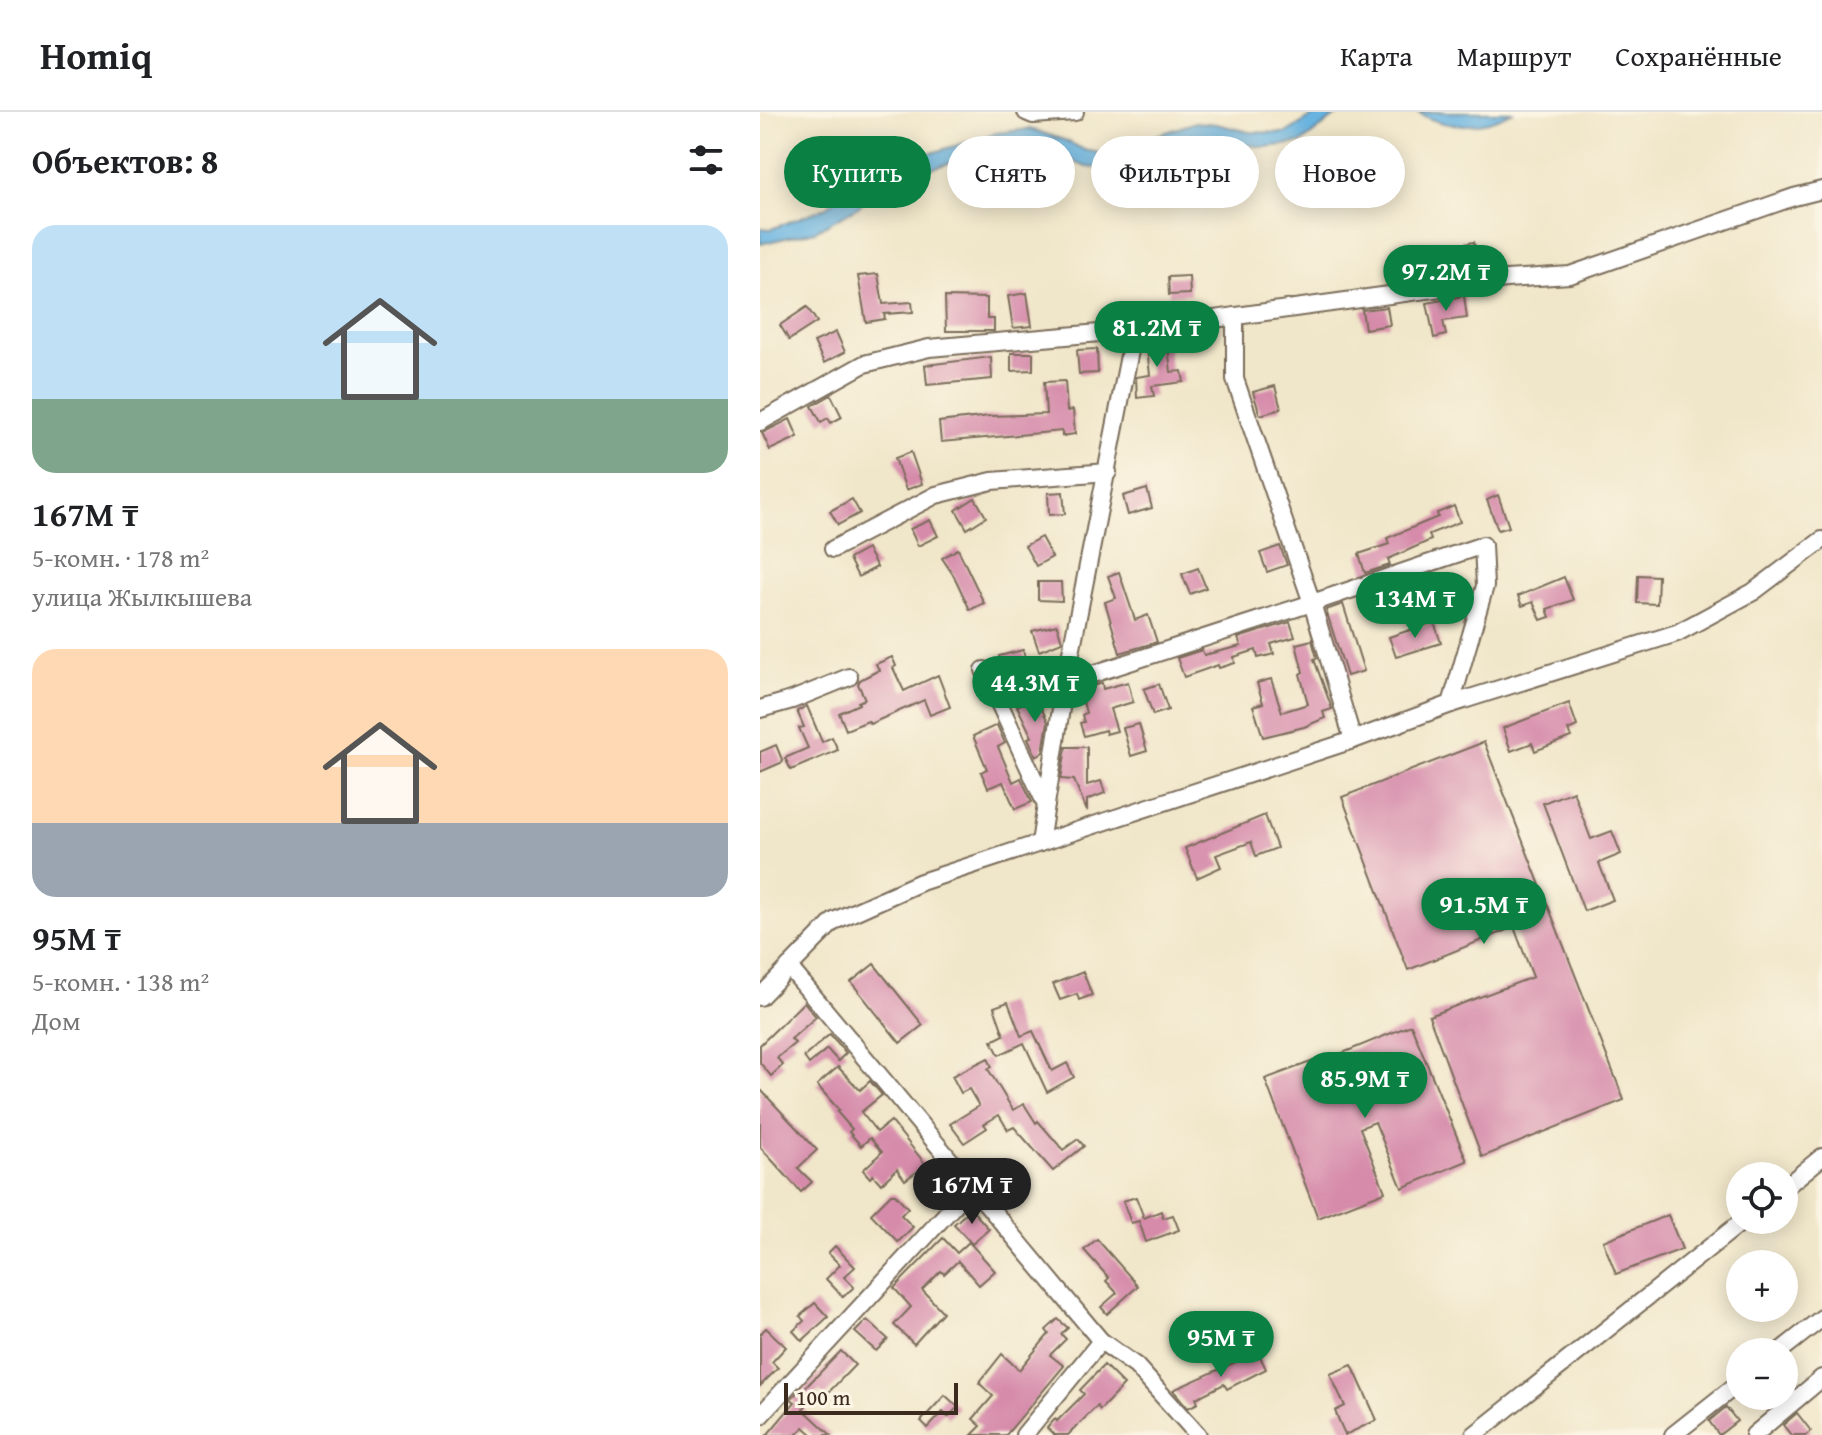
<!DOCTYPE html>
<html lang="ru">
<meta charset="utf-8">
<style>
:root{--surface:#fff;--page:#f6f6f6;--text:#202124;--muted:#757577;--line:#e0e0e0;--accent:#0b8043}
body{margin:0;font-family:"Gentium Book Plus",serif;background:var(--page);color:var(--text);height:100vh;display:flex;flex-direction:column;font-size:30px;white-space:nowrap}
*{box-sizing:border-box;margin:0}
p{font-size:26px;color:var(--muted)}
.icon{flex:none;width:44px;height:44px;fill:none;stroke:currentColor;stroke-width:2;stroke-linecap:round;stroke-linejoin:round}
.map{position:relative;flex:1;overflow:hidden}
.sheet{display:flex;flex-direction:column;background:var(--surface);width:760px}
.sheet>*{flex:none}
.hud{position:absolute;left:24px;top:24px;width:760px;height:72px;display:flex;gap:16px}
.controls{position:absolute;left:966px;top:1050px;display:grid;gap:16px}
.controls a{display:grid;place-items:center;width:72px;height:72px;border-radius:50%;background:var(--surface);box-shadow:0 4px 20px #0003;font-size:40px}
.scale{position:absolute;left:24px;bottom:20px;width:174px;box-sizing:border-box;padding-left:8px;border:4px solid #3b2a1e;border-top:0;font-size:22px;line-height:28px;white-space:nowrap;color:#3b2a1e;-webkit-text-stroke:6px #fcf5e5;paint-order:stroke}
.price{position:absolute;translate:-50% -68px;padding:0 18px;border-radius:28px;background:var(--accent);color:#fff;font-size:26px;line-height:52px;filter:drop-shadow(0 2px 4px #0008)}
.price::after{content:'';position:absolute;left:50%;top:48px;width:24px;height:18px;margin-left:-12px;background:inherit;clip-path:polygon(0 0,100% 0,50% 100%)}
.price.on{background:#222;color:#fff}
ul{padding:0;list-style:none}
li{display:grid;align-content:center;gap:16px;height:424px;padding:0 32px}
li span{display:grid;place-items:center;height:248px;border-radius:24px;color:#555}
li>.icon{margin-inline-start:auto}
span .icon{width:144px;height:144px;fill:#fffc;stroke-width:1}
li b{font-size:34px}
h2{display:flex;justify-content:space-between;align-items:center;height:96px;padding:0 32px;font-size:34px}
.chip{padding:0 28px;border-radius:36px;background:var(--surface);box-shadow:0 4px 20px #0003;font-size:28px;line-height:72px}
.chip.on{background:var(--accent);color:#fff}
header{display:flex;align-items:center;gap:48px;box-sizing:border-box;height:112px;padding:0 40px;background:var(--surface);border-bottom:2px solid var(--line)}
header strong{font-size:38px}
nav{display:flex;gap:44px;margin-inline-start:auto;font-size:28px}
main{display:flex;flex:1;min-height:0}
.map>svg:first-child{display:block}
.water{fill:#67b3e0;stroke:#516e7f;stroke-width:2}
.building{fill:#d68baa}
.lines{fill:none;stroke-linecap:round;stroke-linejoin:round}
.minor-casing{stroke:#7a6c5a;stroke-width:20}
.minor{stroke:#fff;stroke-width:16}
</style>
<header>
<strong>Homiq</strong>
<nav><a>Карта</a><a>Маршрут</a><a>Сохранённые</a></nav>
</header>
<main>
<section class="sheet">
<h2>Объектов: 8<svg class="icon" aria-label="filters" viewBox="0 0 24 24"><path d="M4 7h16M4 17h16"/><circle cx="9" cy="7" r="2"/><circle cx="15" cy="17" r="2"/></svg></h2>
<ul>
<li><span style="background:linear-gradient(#bfe0f5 70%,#7fa58c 0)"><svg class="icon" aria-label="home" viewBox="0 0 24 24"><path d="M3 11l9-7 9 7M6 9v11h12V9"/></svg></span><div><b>167M ₸</b><p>5-комн. · 178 m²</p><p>улица Жылкышева</p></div></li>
<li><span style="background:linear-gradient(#ffd9b3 70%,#9aa5b1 0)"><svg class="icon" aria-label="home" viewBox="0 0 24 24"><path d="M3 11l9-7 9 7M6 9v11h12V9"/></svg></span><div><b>95M ₸</b><p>5-комн. · 138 m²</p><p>Дом</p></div></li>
</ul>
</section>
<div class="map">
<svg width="1062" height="1323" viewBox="0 0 1062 1323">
<rect width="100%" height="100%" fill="#fcf5e5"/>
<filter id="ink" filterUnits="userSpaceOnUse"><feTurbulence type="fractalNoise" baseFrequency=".0125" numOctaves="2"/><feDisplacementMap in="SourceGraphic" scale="16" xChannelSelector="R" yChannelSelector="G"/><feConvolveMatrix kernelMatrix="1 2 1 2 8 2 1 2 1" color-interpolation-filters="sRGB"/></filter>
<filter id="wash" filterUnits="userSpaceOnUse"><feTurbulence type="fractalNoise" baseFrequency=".006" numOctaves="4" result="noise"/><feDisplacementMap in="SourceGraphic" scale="32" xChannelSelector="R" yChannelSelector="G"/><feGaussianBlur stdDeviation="1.8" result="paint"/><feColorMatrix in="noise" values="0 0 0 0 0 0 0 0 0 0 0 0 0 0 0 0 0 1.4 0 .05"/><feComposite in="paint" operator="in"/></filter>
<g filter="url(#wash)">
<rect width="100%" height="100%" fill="#f0e6c9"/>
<g class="water">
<path d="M559,0H581L541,31L505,35L442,28L425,30L370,57L357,58L326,55L288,38L271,35L239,37L134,67L98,95L55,119L0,132V116L11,117L67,95L109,61L149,41H172L236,21L270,17L307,29L324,38L356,44L372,42L395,24L436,10L456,12L489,20L526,21Z"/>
<path d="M657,0H752C724,17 685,18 657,0Z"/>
</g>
<g id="blocks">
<g class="building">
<path d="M714,130L716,141L720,140L723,150L699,154L695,134Z"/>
<path d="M118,162L123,192L152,190L153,200L124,202L125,207L106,210L98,164Z"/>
<path d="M429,164L430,182L409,183L408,165Z"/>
<path d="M267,181L272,214L253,216L248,184Z"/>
<path d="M704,184L707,206L683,209L686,223L674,226L667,191Z"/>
<path d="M185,185L227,186V207H234V219H186Z"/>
<path d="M47,195L57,210L29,228L20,213Z"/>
<path d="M627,195L630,213L605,217L602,198Z"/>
<path d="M76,220L85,240L64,251L54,230Z"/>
<path d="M407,225L411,260L422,259L424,270L392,274L394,284L377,286L376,265L390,263L386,228Z"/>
<path d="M337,237L338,261L319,262L317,238Z"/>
<path d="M251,241H273V258L251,259Z"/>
<path d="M231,245L232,267L167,273L165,253Z"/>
<path d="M305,269L307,299L313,298L315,322L302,324V319L181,330L179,310L230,304L286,302L284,270Z"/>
<path d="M515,274L521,297L500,303L493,280Z"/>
<path d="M71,283L82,305L71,311L68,306L61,310L52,294Z"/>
<path d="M30,307L38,325L10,338L2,321Z"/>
<path d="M151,340L162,372L146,378L135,346Z"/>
<path d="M387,377L392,396L368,403L363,384Z"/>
<path d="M303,380L305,402L289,403L288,381Z"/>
<path d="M738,383L749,415L738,418L727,388Z"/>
<path d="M215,386L226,405L207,417L196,398Z"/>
<path d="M92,387L100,401L78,413L70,399Z"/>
<path d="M694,394L700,410L669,422L671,428L628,447L630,453L605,461L599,442L629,432L627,426L678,405L677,401Z"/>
<path d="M170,408L178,424L158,434L150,417Z"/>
<path d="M281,425L292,445L276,454L265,434Z"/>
<path d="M520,434L527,453L507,460L500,441Z"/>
<path d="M107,437L117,455L98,465L89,447Z"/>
<path d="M198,437L224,491L210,498L194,464L182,446Z"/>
<path d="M438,456L446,476L430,482L422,462Z"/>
<path d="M359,460L375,508L388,503L397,530L360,541L345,490L356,486L348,464Z"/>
<path d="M878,463L898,464L897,492L877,491Z"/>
<path d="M804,465L813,488L787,497L790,505L781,508L773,490L762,494L758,484Z"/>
<path d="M278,470H301L302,489L278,488Z"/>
<path d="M694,476L701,496L685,502L677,482Z"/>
<path d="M583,492L604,559L587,564L566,498Z"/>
<path d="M530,510L535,525L511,532L514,542L498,546L496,538L474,545L475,551L459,556L458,553L424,565L417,546L442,538L444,543L481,534L478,526Z"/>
<path d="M674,510L681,531L636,545L629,525Z"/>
<path d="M297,513L302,530L279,539L272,519Z"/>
<path d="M552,528L557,546L554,547L572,597L563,600L565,606L544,615L503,625L493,594L503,591L497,571L511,567L522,600L548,592L540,562L543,560L536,532Z"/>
<path d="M263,538L268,558L251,562L261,586L251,590L245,577L247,576L239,544Z"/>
<path d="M132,545L136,554L133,556L144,579L178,563L190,595L170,603L164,588L110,612L108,609L86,618L79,601L99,592L98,590L105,587L98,572L100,568L119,558L116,552Z"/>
<path d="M368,570L373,590L350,597L357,619L346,622L345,618L324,624L320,611L324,610L322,603L326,601L320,578L342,571L343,577Z"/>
<path d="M399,572L408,598L393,603L384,577Z"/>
<path d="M276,585L288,610L283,640L276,644L268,626L272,625L257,594Z"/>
<path d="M809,591L817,614L808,618L811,625L775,639L772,631L751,639L743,616Z"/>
<path d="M47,594L62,630L72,625L78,638L31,658L25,646L48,636L39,616L44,615L37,599Z"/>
<path d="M379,612L387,639L371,644L363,616Z"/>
<path d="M237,613L245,631L238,635L253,670L261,666L272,690L255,697L243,670L228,676L221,660L227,657L213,624Z"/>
<path d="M724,630L864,988L722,1045L669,904L773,865L754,815L648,858L582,685Z"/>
<path d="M16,633L23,650L0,660V640Z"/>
<path d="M306,635H327V673L341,669L345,681L327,688V699L314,668L301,667Z"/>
<path d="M813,679L831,727L852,719L861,742L839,751L853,788L824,799L783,691Z"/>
<path d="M505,703L517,736L496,744L491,730L456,743L461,755L437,766L425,736Z"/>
<path d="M114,852L163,913L140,931L91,870Z"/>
<path d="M323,860L332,883L319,888L317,882L300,888L293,872Z"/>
<path d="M44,890L56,905L31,927L35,931L17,946L23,953L11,964L0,951V933Z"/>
<path d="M248,890L261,924L273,919L292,959L307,951L314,965L287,980L264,931L239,943L232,929L244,923L234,895Z"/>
<path d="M651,913L707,1049L642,1076L615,1010L600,1016L625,1080L558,1106L505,967L572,942L573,945Z"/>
<path d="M70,922L86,941L78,949L67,937L49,952L44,945Z"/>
<path d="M228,946L232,955L228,957L253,998L264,992L276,1011L278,1009L303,1038L318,1027L324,1034L293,1059L254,1015L248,1018L239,1003L224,1012L227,1016L204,1031L190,1012L219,994L209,977L201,981L192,964Z"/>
<path d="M78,955L100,978L110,969L122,983L101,1000L117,1020L131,1009L166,1053L145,1068L137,1057L121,1072L113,1063L110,1066L103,1058L122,1040L110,1026L101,1034L89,1020L92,1017L77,1000L79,998L57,973Z"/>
<path d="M0,977L57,1038L38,1056L52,1070L41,1080L0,1035Z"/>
<path d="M131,1082H135L148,1096L141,1103L153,1115L138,1130L111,1102Z"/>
<path d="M376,1085L384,1106L401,1099L403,1106L413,1103L419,1118L386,1130L379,1109L371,1111L363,1089Z"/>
<path d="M211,1097L229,1117L212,1132L194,1112Z"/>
<path d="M908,1103L922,1137L856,1162L843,1129Z"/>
<path d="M183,1126L197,1141L209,1130L235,1159L219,1173L198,1149L184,1162L181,1159L162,1178L183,1200L154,1232L134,1213L151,1195L134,1176Z"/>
<path d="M337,1127L378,1174L347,1202L341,1195L357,1181L346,1169L349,1166L324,1138Z"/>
<path d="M75,1134L95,1155L84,1165L94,1175L83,1185L66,1167L80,1153L68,1141Z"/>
<path d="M55,1191L68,1205L42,1229L33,1219L44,1209L40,1204Z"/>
<path d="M298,1207L308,1216L301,1222L306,1227L290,1243L304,1254L246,1323H212L221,1314L213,1307L233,1284L219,1271L242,1242L259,1258L289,1222L286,1218Z"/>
<path d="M107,1208L128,1227L116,1239L95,1220Z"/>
<path d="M6,1216L26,1235L12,1250L18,1256L0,1274V1222Z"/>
<path d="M81,1239L95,1253L65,1284L59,1279L43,1297L71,1323H53L44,1315L36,1323H7L35,1290L31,1287L41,1276L43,1278Z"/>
<path d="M498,1240L506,1257L467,1277L464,1272L436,1286L438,1291L428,1296L413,1278Z"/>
<path d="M344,1253L364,1273L340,1298L337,1294L308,1323H294L287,1316L295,1307L297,1309L324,1282L320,1278Z"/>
<path d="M592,1253L617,1308L585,1323L575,1299L585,1294L570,1262Z"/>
<path d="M185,1283L198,1295L188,1305L183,1300L168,1316L161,1309Z"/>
<path d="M966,1295L977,1309L959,1323L949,1309Z"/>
<path d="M1037,1301L1051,1319L1046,1323H1031L1023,1313Z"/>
</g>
</g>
</g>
<g filter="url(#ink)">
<use href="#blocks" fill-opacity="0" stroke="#7a6c5a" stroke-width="2"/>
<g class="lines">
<g class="minor-casing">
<g id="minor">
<path d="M266,0L273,3L315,0"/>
<path d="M475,204V267L552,491L593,628"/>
<path d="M0,310L104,252L169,236L374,218L746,167L810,163L1034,85L1062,78"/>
<path d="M73,437L176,383L232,369L348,360"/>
<path d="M224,558L286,693"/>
<path d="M305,571L552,491L723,433L725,474L691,592"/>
<path d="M0,597L32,588L89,565"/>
<path d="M280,731L305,571L374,218"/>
<path d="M29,855L341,1229L376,1254L438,1323"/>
<path d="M0,885L74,809L161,770L593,628L691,592L917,521L993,480L1062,428"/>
<path d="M1024,1076L1062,1045"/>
<path d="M1019,1240L1062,1206"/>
<path d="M0,1304L212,1074"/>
<path d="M264,1323L341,1229"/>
<path d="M714,1323L984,1108"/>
<path d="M913,1323L980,1270"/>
<path d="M994,1323L1062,1266"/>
</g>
</g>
<use href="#minor" class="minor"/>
</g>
</g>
</svg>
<div class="controls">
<a><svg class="icon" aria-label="locate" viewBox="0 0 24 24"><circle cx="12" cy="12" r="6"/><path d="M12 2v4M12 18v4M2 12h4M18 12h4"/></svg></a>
<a>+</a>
<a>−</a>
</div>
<div class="scale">100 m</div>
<b class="price" style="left:686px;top:201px">97.2M ₸</b>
<b class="price" style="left:397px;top:257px">81.2M ₸</b>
<b class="price" style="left:655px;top:528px">134M ₸</b>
<b class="price" style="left:275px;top:612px">44.3M ₸</b>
<b class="price" style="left:724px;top:834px">91.5M ₸</b>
<b class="price" style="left:605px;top:1008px">85.9M ₸</b>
<b class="price on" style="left:212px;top:1114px">167M ₸</b>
<b class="price" style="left:461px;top:1267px">95M ₸</b>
<div class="hud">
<a class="chip on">Купить</a>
<a class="chip">Снять</a>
<a class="chip">Фильтры</a>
<a class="chip">Новое</a>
</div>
</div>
</main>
